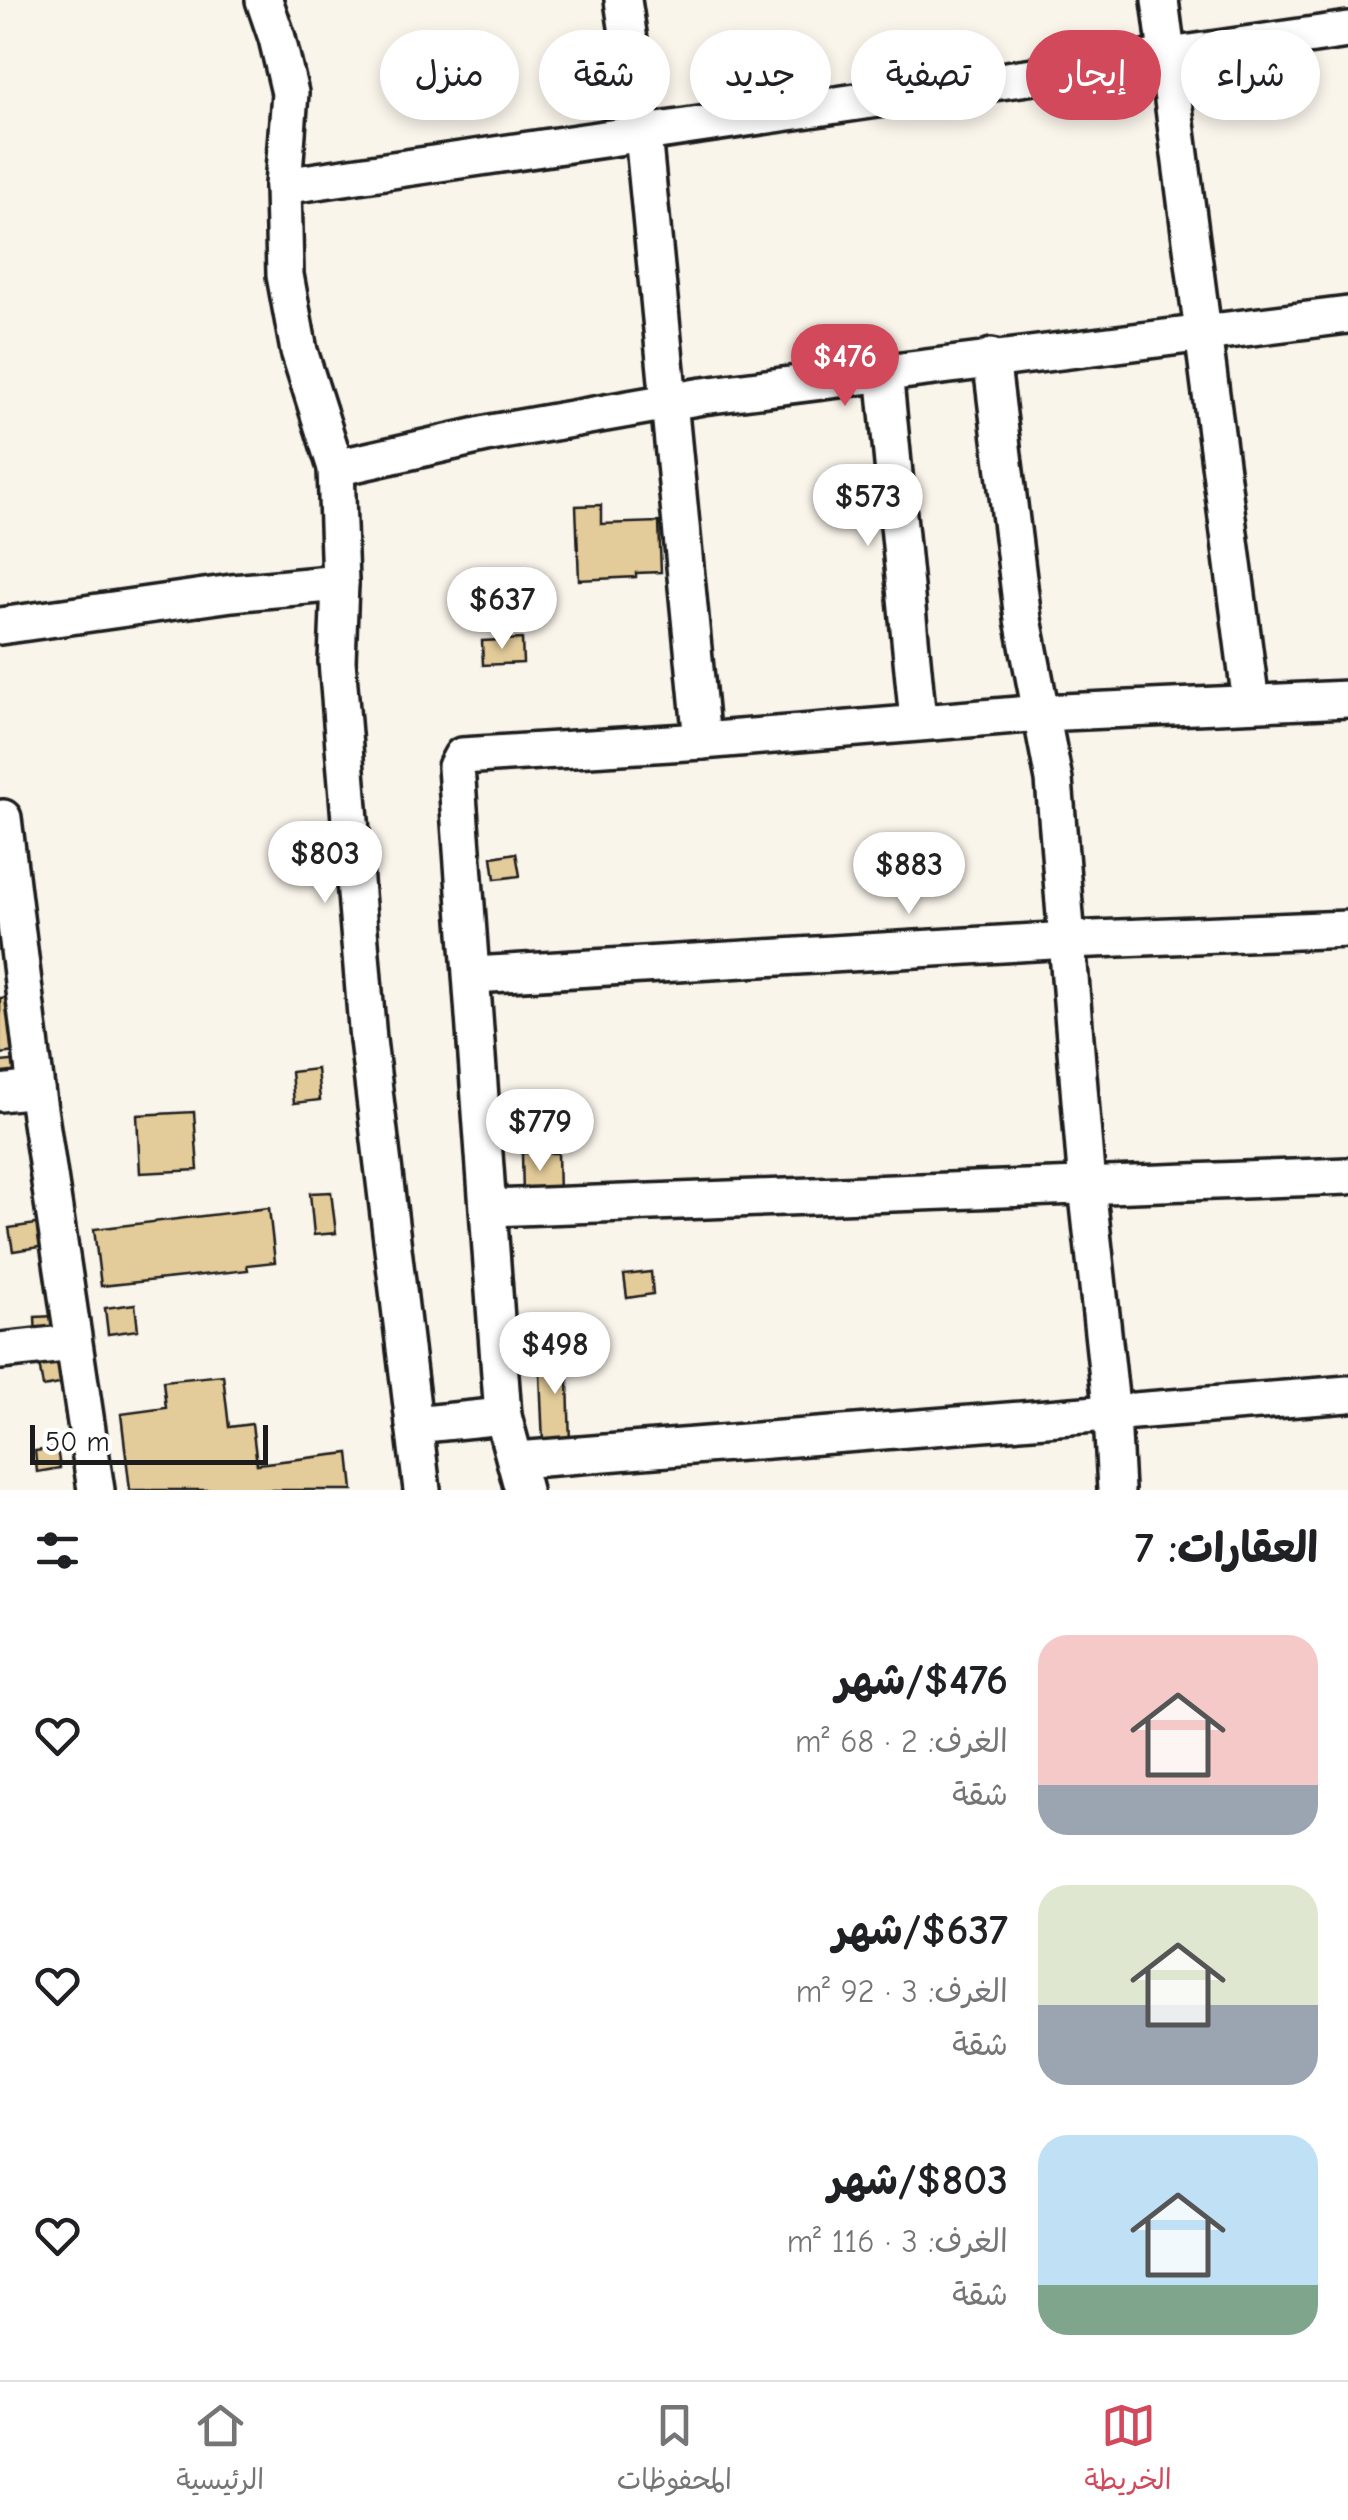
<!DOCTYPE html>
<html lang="ar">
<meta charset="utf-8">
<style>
:root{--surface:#fff;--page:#f6f6f6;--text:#202124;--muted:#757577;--line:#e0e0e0;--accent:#d1495b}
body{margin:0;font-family:"Comic Neue","Playpen Sans Arabic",sans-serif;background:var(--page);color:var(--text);direction:rtl;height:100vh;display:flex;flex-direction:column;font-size:38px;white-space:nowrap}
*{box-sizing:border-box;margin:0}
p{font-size:32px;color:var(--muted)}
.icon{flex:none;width:55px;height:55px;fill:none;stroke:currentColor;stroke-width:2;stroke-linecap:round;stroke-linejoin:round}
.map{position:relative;height:1490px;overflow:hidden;direction:ltr}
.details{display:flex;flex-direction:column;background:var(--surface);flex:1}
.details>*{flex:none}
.hud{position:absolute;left:30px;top:30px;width:1290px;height:90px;direction:rtl;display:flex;gap:20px}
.scale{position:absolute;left:30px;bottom:25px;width:238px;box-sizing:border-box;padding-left:10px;border:5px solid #1c1c1c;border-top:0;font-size:28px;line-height:35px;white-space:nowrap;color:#1c1c1c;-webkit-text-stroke:8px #fff;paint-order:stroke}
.price{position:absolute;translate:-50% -85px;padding:0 22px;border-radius:35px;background:#fff;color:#222;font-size:32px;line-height:65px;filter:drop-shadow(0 2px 5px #0008)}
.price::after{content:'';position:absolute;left:50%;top:60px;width:30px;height:22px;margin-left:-15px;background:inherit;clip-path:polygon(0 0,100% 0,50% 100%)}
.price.on{background:var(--accent);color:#fff}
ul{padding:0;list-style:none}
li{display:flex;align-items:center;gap:30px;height:250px;padding:0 30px}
li span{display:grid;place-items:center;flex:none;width:280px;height:200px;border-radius:30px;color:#555}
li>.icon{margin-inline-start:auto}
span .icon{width:120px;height:120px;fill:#fffc;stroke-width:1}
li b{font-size:42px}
h2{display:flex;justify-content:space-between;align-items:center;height:120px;padding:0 30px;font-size:42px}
.tag{padding:0 35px;border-radius:45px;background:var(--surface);box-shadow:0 5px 15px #0003;font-size:35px;line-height:90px}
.tag.on{background:var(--accent);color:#fff}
.tab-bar{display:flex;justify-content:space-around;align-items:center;height:140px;border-top:2px solid var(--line);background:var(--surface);font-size:28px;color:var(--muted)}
.tab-bar a{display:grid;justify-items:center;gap:5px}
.tab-bar .on{color:var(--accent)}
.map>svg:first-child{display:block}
.building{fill:#e4cc9a;stroke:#1c1c1c;stroke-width:2.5}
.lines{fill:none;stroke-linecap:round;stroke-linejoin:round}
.minor-casing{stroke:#1c1c1c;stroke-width:42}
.minor{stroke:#fff;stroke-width:35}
</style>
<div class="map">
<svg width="1348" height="1490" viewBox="0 0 1348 1490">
<rect width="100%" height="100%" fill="#faf5eb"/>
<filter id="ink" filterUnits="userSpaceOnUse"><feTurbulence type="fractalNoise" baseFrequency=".01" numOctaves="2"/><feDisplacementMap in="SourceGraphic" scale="20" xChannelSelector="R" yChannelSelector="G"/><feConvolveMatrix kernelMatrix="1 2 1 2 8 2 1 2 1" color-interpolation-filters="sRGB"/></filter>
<g filter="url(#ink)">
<g class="building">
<path d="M601,505V524L659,522L661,572L636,573V577L579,580L576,506Z"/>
<path d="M522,639L523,663L483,665L482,641Z"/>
<path d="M516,853L520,876L495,879L492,857Z"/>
<path d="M16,996L23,1051L0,1054V998Z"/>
<path d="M20,1060L22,1080L2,1082L0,1062Z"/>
<path d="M317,1069L320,1100L294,1103L291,1072Z"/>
<path d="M194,1112L198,1170L140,1173L137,1115Z"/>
<path d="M522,1153H558L559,1194L523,1195Z"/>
<path d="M331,1192L336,1233L314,1235L310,1193Z"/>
<path d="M269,1208L275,1262L247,1265L248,1270L101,1286L94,1229Z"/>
<path d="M43,1223L46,1246L13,1251L9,1228Z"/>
<path d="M651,1272L653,1294L627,1298L624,1275Z"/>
<path d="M135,1304L138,1330L108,1334L105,1308Z"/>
<path d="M55,1316L57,1336L36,1338L35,1317Z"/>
<path d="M567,1350L570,1443L543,1444L539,1351Z"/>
<path d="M61,1359L65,1383L43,1387L39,1363Z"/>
<path d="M223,1375L229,1427L252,1424L257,1464L349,1453L353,1490H130L121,1414L166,1408L163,1381Z"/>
<path d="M57,1448L60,1468L37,1472L35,1451Z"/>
</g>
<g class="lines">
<g class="minor-casing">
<g id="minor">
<path d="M264,0L277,38L290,93L283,186L285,275L299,351L336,468L340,583"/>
<path d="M623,0L643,134L702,741L1041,713L1348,699"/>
<path d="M1160,0L1251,703"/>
<path d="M283,186L1348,30"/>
<path d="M991,357L1023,619L1054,780L1087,1186L1112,1415L1116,1490"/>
<path d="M884,371L918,721"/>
<path d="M336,468L491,433L703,396L1348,315"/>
<path d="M0,626L232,593L340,583L337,661L368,1040L422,1490"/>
<path d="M0,819L3,818L36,1089L96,1490"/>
<path d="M473,975L1069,940L1348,929"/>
<path d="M0,1093L36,1089"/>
<path d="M490,1208L1348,1176"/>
<path d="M0,1351L73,1343"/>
<path d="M414,1425L503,1416"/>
<path d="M517,1460L1348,1394"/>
<path d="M523,1490L503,1416L456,767L462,756L702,741"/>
</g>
</g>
<use href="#minor" class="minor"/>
</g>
</g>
</svg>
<div class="scale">50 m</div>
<b class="price on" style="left:845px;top:409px">$476</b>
<b class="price" style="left:868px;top:549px">$573</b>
<b class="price" style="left:502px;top:652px">$637</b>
<b class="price" style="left:325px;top:906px">$803</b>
<b class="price" style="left:909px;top:917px">$883</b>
<b class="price" style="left:540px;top:1174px">$779</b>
<b class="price" style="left:555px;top:1397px">$498</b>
<div class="hud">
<a class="tag">شراء</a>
<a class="tag on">إيجار</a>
<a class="tag">تصفية</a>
<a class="tag">جديد</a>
<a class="tag">شقة</a>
<a class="tag">منزل</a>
</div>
</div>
<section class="details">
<h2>العقارات: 7<svg class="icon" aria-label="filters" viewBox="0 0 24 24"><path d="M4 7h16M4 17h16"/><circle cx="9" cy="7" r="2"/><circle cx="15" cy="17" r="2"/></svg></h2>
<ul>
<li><span style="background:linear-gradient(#f6c9c9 75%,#9aa5b1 0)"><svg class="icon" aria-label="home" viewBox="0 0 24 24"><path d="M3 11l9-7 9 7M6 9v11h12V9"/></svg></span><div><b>$476/شهر</b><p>الغرف: 2 · 68 m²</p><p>شقة</p></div><svg class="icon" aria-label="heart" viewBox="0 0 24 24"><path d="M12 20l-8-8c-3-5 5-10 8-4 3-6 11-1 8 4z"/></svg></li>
<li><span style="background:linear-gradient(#dfe7d0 60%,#9aa5b1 0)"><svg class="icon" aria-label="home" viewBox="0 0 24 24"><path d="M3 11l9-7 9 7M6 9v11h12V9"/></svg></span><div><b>$637/شهر</b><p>الغرف: 3 · 92 m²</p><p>شقة</p></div><svg class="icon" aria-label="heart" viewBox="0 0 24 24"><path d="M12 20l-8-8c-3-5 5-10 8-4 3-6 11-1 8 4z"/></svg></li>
<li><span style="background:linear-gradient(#bfe0f5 75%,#7fa58c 0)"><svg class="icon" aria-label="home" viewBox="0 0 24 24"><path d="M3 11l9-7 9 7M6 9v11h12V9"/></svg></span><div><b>$803/شهر</b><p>الغرف: 3 · 116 m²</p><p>شقة</p></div><svg class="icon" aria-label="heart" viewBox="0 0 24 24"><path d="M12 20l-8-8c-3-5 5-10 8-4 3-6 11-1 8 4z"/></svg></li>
</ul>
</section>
<nav class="tab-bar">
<a class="on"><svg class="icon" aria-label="map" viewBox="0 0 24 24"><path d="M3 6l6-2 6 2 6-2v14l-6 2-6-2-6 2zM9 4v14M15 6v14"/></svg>الخريطة</a>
<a><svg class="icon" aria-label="saved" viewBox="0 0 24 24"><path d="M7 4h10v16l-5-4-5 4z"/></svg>المحفوظات</a>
<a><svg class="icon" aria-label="home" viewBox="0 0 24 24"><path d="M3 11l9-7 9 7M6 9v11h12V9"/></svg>الرئيسية</a>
</nav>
